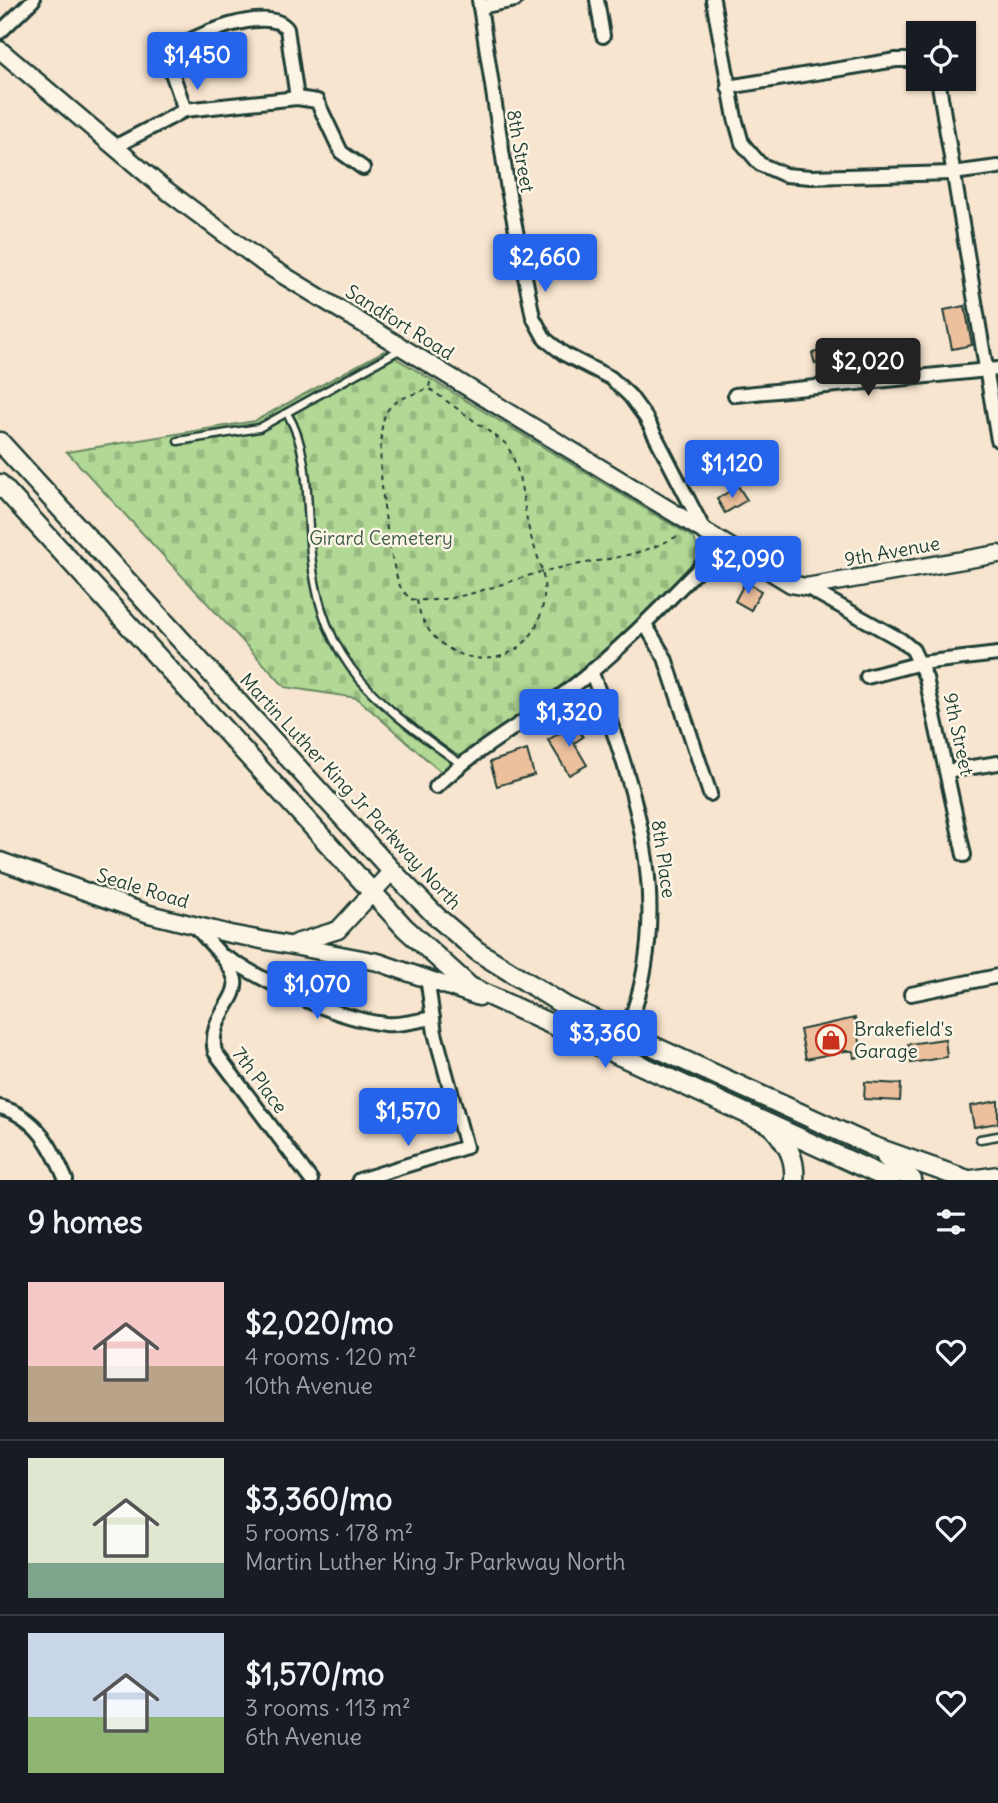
<!DOCTYPE html>
<meta charset="utf-8">
<style>
:root{--surface:#171b24;--page:#242831;--text:#f1f3f6;--muted:#9ea1a6;--line:#363941;--accent:#2563eb}
body{margin:0;font-family:Delius,sans-serif;background:var(--page);color:var(--text);height:100vh;display:flex;flex-direction:column;font-size:26px;white-space:nowrap}
*{box-sizing:border-box;margin:0}
p{font-size:23px;color:var(--muted)}
.icon{flex:none;width:38px;height:38px;fill:none;stroke:currentColor;stroke-width:2;stroke-linecap:round;stroke-linejoin:round}
.map{position:relative;height:1180px;overflow:hidden}
.sheet{display:flex;flex-direction:column;background:var(--surface);flex:1}
.sheet>*{flex:none}
.tools{position:absolute;left:906px;top:21px;display:grid;gap:14px}
.tools a{display:grid;place-items:center;width:70px;height:70px;border-radius:0px;background:var(--surface);box-shadow:0 2px 5px #0004;font-size:35px}
.price{position:absolute;translate:-50% -60px;padding:0 16px;border-radius:7px;background:var(--accent);color:#fff;font-size:23px;line-height:46px;filter:drop-shadow(0 2px 4px #0008)}
.price::after{content:'';position:absolute;left:50%;top:42px;width:21px;height:16px;margin-left:-10px;background:inherit;clip-path:polygon(0 0,100% 0,50% 100%)}
.price.selected{background:#222;color:#fff}
ul{padding:0;list-style:none}
li{display:flex;align-items:center;gap:21px;height:175px;padding:0 28px}
li+li{border-top:2px solid var(--line)}
li span{display:grid;place-items:center;flex:none;width:196px;height:140px;border-radius:0px;color:#555}
li>.icon{margin-inline-start:auto}
span .icon{width:84px;height:84px;fill:#fffc;stroke-width:1}
li b{font-size:30px}
h2{display:flex;justify-content:space-between;align-items:center;height:84px;padding:0 28px;font-size:30px}
.map>svg:first-child{display:block}
.cemetery{fill:url(#cemetery-stones);stroke:#688a64;stroke-width:2}
.building{fill:#edc09d;stroke:#1f3d34;stroke-width:2}
.lines{fill:none;stroke-linecap:round;stroke-linejoin:round}
.service-casing{stroke:#1f3d34;stroke-width:11}
.minor-casing{stroke:#1f3d34;stroke-width:18}
.tertiary-casing{stroke:#1f3d34;stroke-width:21}
.secondary-casing{stroke:#1f3d34;stroke-width:23}
.path{stroke:#1f3d34;stroke-width:2;stroke-dasharray:5 5;stroke-linecap:butt}
.service{stroke:#fcf5e5;stroke-width:6}
.minor{stroke:#fcf5e5;stroke-width:12}
.tertiary{stroke:#fcf5e5;stroke-width:16}
.secondary{stroke:#fcf5e5;stroke-width:18}
.labels{text-anchor:middle;stroke-width:5;stroke-linejoin:round;paint-order:stroke}
.street-label{font-size:19px;fill:#1f3d34;stroke:#fcf5e5}
.park-label{font-size:19px;fill:#3c5c47;stroke:#fcf5e5}
.poi-label{font-size:19px;fill:#1f3d34;stroke:#fcf5e5;text-anchor:start}
</style>
<div class="map">
<svg width="998" height="1180" viewBox="0 0 998 1180">
<defs>
<pattern id="cemetery-stones" width="16" height="16" patternUnits="userSpaceOnUse" patternTransform="scale(1.75)"><rect width="16" height="16" fill="#b1d895"/><path d="M2 7V4a2 2 0 0 1 4 0v3zM10 15v-3a2 2 0 0 1 4 0v3z" fill="#98ba81"/></pattern>
</defs>
<rect width="100%" height="100%" fill="#f8e5cf"/>
<filter id="ink" filterUnits="userSpaceOnUse"><feTurbulence type="fractalNoise" baseFrequency=".0143" numOctaves="2"/><feDisplacementMap in="SourceGraphic" scale="14" xChannelSelector="R" yChannelSelector="G"/><feConvolveMatrix kernelMatrix="1 2 1 2 8 2 1 2 1" color-interpolation-filters="sRGB"/></filter>
<g filter="url(#ink)">
<path class="cemetery" d="M384,351L694,538L697,547L693,563L637,622L564,684L441,772L357,698L285,687L67,452L255,421Z"/>
<g class="building">
<path d="M965,306L972,345L952,349L944,310Z"/>
<path d="M839,347L841,359L815,364L812,353Z"/>
<path d="M738,486L747,500L725,513L717,499Z"/>
<path d="M745,582L761,591L751,610L735,601Z"/>
<path d="M575,724L583,737L574,743L587,765L569,775L548,740Z"/>
<path d="M527,750L534,775L497,786L490,762Z"/>
<path d="M855,1018L863,1056L854,1058L853,1051H845L806,1059L800,1030Z"/>
<path d="M945,1039L947,1057L911,1063L908,1044Z"/>
<path d="M865,1082L901,1084L900,1101L864,1099Z"/>
<path d="M998,1101V1123L974,1127L970,1106Z"/>
</g>
<g class="lines">
<g class="service-casing">
<g id="service">
<path d="M287,413C307,445 307,491 309,528C315,655 363,694 461,764"/>
<path d="M178,441L259,428L403,348"/>
<path d="M980,1139L998,1136"/>
</g>
</g>
<g class="minor-casing">
<g id="minor">
<path d="M479,0L508,190L533,317L545,339L564,354L611,378L630,396L646,418L705,532"/>
<path d="M597,0L603,36"/>
<path d="M713,0L735,118L742,143L760,164L785,175L811,177L953,173L998,167"/>
<path d="M480,7L515,0"/>
<path d="M0,32L33,0"/>
<path d="M938,79L998,440"/>
<path d="M728,87L896,60H919"/>
<path d="M185,110L170,67V53C189,36 269,4 287,29L297,98"/>
<path d="M116,146L185,110L297,98L317,101L341,152L363,168"/>
<path d="M735,395L998,369"/>
<path d="M806,587L901,640L913,650L926,678L964,855"/>
<path d="M645,624L665,658L710,794"/>
<path d="M591,671C640,798 681,925 616,1054"/>
<path d="M867,677L921,663L998,654"/>
<path d="M947,771L998,763"/>
<path d="M436,787C475,749 523,724 566,692C624,648 673,595 723,544"/>
<path d="M195,926C207,941 231,961 235,980C239,1000 207,1019 215,1052L311,1180"/>
<path d="M225,957C273,985 329,1017 385,1024C399,1026 419,1020 433,1018"/>
<path d="M911,994L998,976"/>
<path d="M0,1107C37,1117 52,1147 66,1180"/>
<path d="M359,1180L466,1147L435,1033L427,977"/>
</g>
</g>
<g class="tertiary-casing">
<g id="tertiary">
<path d="M0,50L162,187L265,264L791,584L806,587L998,554"/>
<path d="M0,861L149,914L230,934L378,962L479,997"/>
<path d="M296,943L338,930L392,871"/>
</g>
</g>
<g class="secondary-casing">
<g id="secondary">
<path d="M0,442L392,871L438,918L477,951L565,1006L872,1146L968,1180"/>
<path d="M0,484L405,928L470,987L891,1180"/>
<path d="M773,1127C787,1144 796,1158 794,1180"/>
<path d="M886,1157L912,1180"/>
<path d="M972,1180L998,1176"/>
</g>
</g>
<g class="path">
<path d="M430,382L429,388C417,393 394,399 387,411C371,435 388,559 400,586C402,590 407,595 410,599C455,606 503,581 546,571C595,559 636,560 681,534"/>
<path d="M417,600C427,671 535,686 544,597C547,571 533,550 528,525C522,498 521,465 505,443L430,389"/>
</g>
<use href="#service" class="service"/>
<use href="#minor" class="minor"/>
<use href="#tertiary" class="tertiary"/>
<use href="#secondary" class="secondary"/>
</g>
</g>
<defs>
<g id="shop-ring" transform="scale(1.575)"><circle r="9.5" fill="#fcf5e5" stroke="#c8321e" stroke-width="1.5"/><path d="M-5-2.5h2.3a2.7 3.5 0 0 1 5.4 0H5L5.5 6h-11ZM-1.5-2.5h3a1.5 2.3 0 0 0-3 0Z" fill="#c8321e"/></g>
</defs>
<g fill-rule="evenodd">
<use href="#shop-ring" x="831" y="1040"/>
</g>
<g class="labels">
<g class="street-label">
<text transform="translate(521 151) rotate(80)" y="7">8th Street</text>
<text transform="translate(400 322) rotate(32)" y="7">Sandfort Road</text>
<text transform="translate(892 551) rotate(-10)" y="7">9th Avenue</text>
<text transform="translate(959 734) rotate(78)" y="7">9th Street</text>
<text transform="translate(351 791) rotate(47)" y="7">Martin Luther King Jr Parkway North</text>
<text transform="translate(664 859) rotate(82)" y="7">8th Place</text>
<text transform="translate(143 888) rotate(17)" y="7">Seale Road</text>
<text transform="translate(260 1080) rotate(53)" y="7">7th Place</text>
</g>
<g class="park-label">
<text x="381" y="545">Girard Cemetery</text>
</g>
<g class="poi-label">
<text x="854" y="1036">Brakefield's<tspan x="854" dy="22">Garage</tspan></text>
</g>
</g>
</svg>
<div class="tools">
<a><svg class="icon" aria-label="locate" viewBox="0 0 24 24"><circle cx="12" cy="12" r="6"/><path d="M12 2v4M12 18v4M2 12h4M18 12h4"/></svg></a>
</div>
<b class="price" style="left:197px;top:92px">$1,450</b>
<b class="price" style="left:545px;top:294px">$2,660</b>
<b class="price selected" style="left:868px;top:398px">$2,020</b>
<b class="price" style="left:732px;top:500px">$1,120</b>
<b class="price" style="left:748px;top:596px">$2,090</b>
<b class="price" style="left:569px;top:749px">$1,320</b>
<b class="price" style="left:317px;top:1021px">$1,070</b>
<b class="price" style="left:605px;top:1070px">$3,360</b>
<b class="price" style="left:408px;top:1148px">$1,570</b>
</div>
<section class="sheet">
<h2>9 homes<svg class="icon" aria-label="filters" viewBox="0 0 24 24"><path d="M4 7h16M4 17h16"/><circle cx="9" cy="7" r="2"/><circle cx="15" cy="17" r="2"/></svg></h2>
<ul>
<li><span style="background:linear-gradient(#f6c9c9 60%,#b9a48a 0)"><svg class="icon" aria-label="home" viewBox="0 0 24 24"><path d="M3 11l9-7 9 7M6 9v11h12V9"/></svg></span><div><b>$2,020/mo</b><p>4 rooms · 120 m²</p><p>10th Avenue</p></div><svg class="icon" aria-label="heart" viewBox="0 0 24 24"><path d="M12 20l-8-8c-3-5 5-10 8-4 3-6 11-1 8 4z"/></svg></li>
<li><span style="background:linear-gradient(#dfe7d0 75%,#7fa58c 0)"><svg class="icon" aria-label="home" viewBox="0 0 24 24"><path d="M3 11l9-7 9 7M6 9v11h12V9"/></svg></span><div><b>$3,360/mo</b><p>5 rooms · 178 m²</p><p>Martin Luther King Jr Parkway North</p></div><svg class="icon" aria-label="heart" viewBox="0 0 24 24"><path d="M12 20l-8-8c-3-5 5-10 8-4 3-6 11-1 8 4z"/></svg></li>
<li><span style="background:linear-gradient(#c9d6e8 60%,#8fb573 0)"><svg class="icon" aria-label="home" viewBox="0 0 24 24"><path d="M3 11l9-7 9 7M6 9v11h12V9"/></svg></span><div><b>$1,570/mo</b><p>3 rooms · 113 m²</p><p>6th Avenue</p></div><svg class="icon" aria-label="heart" viewBox="0 0 24 24"><path d="M12 20l-8-8c-3-5 5-10 8-4 3-6 11-1 8 4z"/></svg></li>
</ul>
</section>
